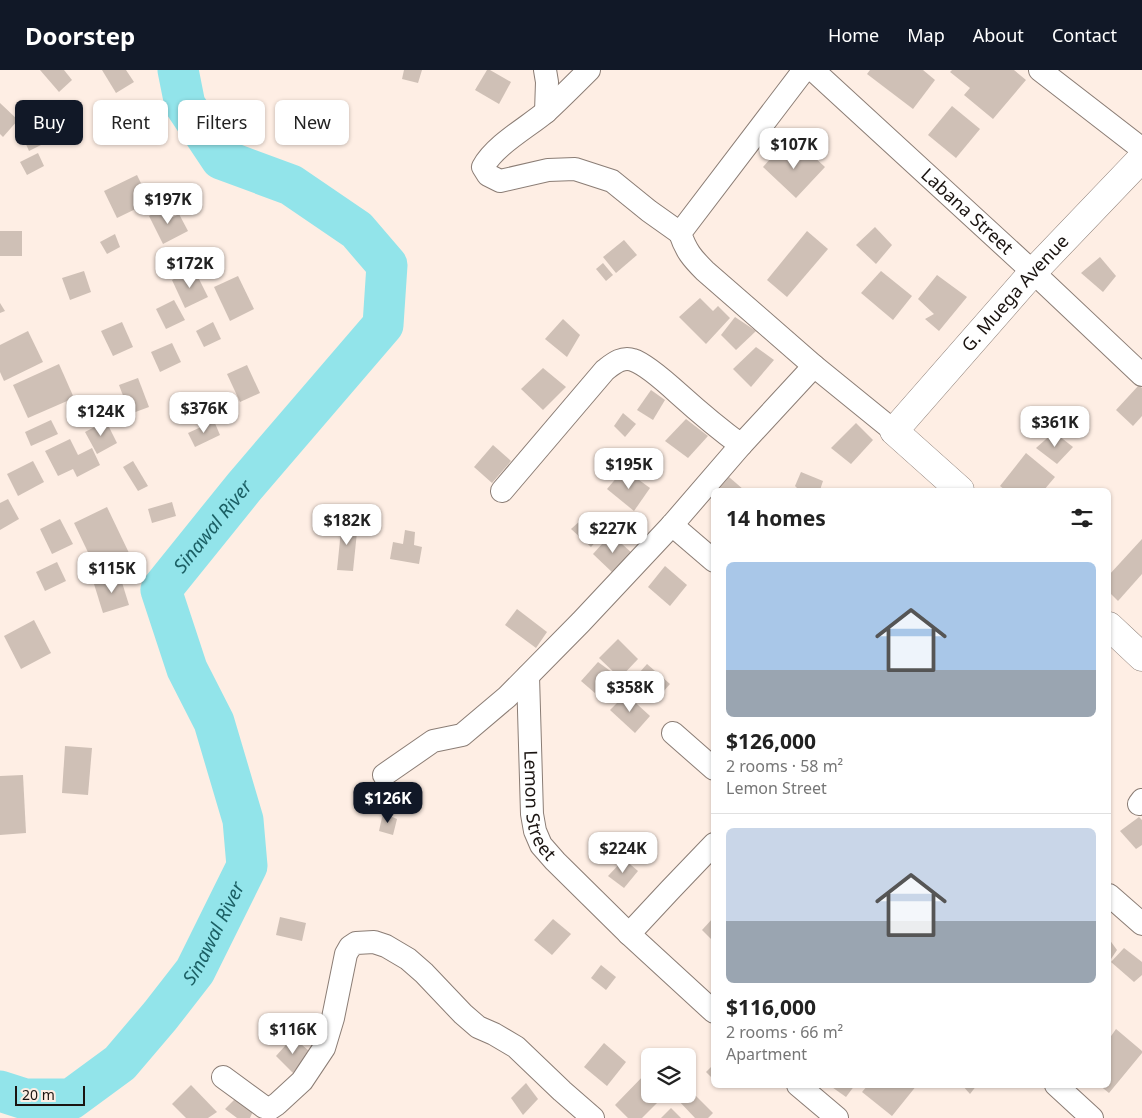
<!DOCTYPE html>
<meta charset="utf-8">
<style>
:root{--surface:#fff;--page:#f6f6f6;--text:#222;--muted:#767676;--line:#e0e0e0;--accent:#111827}
body{margin:0;font-family:"Noto Sans",sans-serif;background:var(--page);color:var(--text);height:100vh;display:flex;flex-direction:column;font-size:19px;white-space:nowrap}
*{box-sizing:border-box;margin:0}
p{font-size:16px;color:var(--muted)}
.icon{flex:none;width:28px;height:28px;fill:none;stroke:currentColor;stroke-width:2;stroke-linecap:round;stroke-linejoin:round}
.map{position:relative;flex:1;overflow:hidden}
.panel{position:absolute;left:711px;top:418px;width:400px;height:600px;display:flex;flex-direction:column;background:var(--surface);border-radius:8px;box-shadow:0 1px 4px #0004}
.panel>*{flex:none}
.top-card{position:absolute;left:15px;top:30px;width:475px;height:45px;display:flex;gap:10px}
.controls{position:absolute;left:641px;top:978px;display:grid;gap:10px}
.controls a{display:grid;place-items:center;width:55px;height:55px;border-radius:8px;background:var(--surface);box-shadow:0 1px 4px #0004;font-size:25px}
.scale{position:absolute;left:15px;bottom:12px;width:70px;box-sizing:border-box;padding-left:5px;border:2px solid #1a1411;border-top:0;font-size:14px;line-height:18px;white-space:nowrap;color:#1a1411;-webkit-text-stroke:4px #feeee4;paint-order:stroke}
.price{position:absolute;translate:-50% -42px;padding:0 11px;border-radius:10px;background:#fff;color:#222;font-size:16px;line-height:32px;filter:drop-shadow(0 1px 2px #0008)}
.price::after{content:'';position:absolute;left:50%;top:30px;width:15px;height:11px;margin-left:-8px;background:inherit;clip-path:polygon(0 0,100% 0,50% 100%)}
.price.active{background:var(--accent);color:#fff}
ul{padding:0;list-style:none}
li{display:grid;align-content:center;gap:10px;height:265px;padding:0 15px}
li+li{border-top:1px solid var(--line)}
li span{display:grid;place-items:center;height:155px;border-radius:8px;color:#555}
li>.icon{margin-inline-start:auto}
span .icon{width:90px;height:90px;fill:#fffc;stroke-width:1}
li b{font-size:21px}
h2{display:flex;justify-content:space-between;align-items:center;height:60px;padding:0 15px;font-size:21px}
.pill{padding:0 18px;border-radius:8px;background:var(--surface);box-shadow:0 1px 4px #0004;font-size:18px;line-height:45px}
.pill.active{background:var(--accent);color:#fff}
header{display:flex;align-items:center;gap:30px;box-sizing:border-box;height:70px;padding:0 25px;background:var(--accent);color:#fff}
header strong{font-size:24px}
nav{display:flex;gap:28px;margin-inline-start:auto;font-size:18px}
.map>svg:first-child{display:block}
.lines{fill:none;stroke-linecap:round;stroke-linejoin:round}
.river{stroke:#92e4ea;stroke-width:41}
.building{fill:#cfc0b6}
.minor-casing{stroke:#8b7d75;stroke-width:24}
.tertiary-casing{stroke:#8b7d75;stroke-width:29}
.minor{stroke:#fff;stroke-width:22}
.tertiary{stroke:#fff;stroke-width:28}
.labels{text-anchor:middle;stroke-width:5;stroke-linejoin:round;paint-order:stroke}
.street-label{font-size:18px;fill:#1a1411;stroke:#feeee4}
.water-label{font-size:19px;font-style:italic;fill:#1b5f64;stroke:#feeee4}
</style>
<header>
<strong>Doorstep</strong>
<nav><a>Home</a><a>Map</a><a>About</a><a>Contact</a></nav>
</header>
<div class="map">
<svg width="1142" height="1048" viewBox="0 0 1142 1048">
<rect width="100%" height="100%" fill="#feeee4"/>
<g class="lines">
<path class="river" id="s1" d="M0,1021L25,1029H71L120,993L160,946L195,901L247,796L243,750L214,652L187,599L161,520L244,417L383,255L387,195L357,160L291,115L221,89L185,35L178,0"/>
</g>
<g class="building">
<path d="M40,0H64L72,10L59,22Z"/>
<path d="M102,0H126L134,12L116,23Z"/>
<path d="M404,0H422L418,13L402,9Z"/>
<path d="M487,0H490L511,12L499,34L475,20Z"/>
<path d="M870,0H923L935,10L913,39L867,4Z"/>
<path d="M952,0H1014L1026,10L993,49L964,25L970,18L950,2Z"/>
<path d="M138,32L151,53L126,68L113,48Z"/>
<path d="M0,33L18,50L3,67L0,64Z"/>
<path d="M952,36L980,59L956,88L928,65Z"/>
<path d="M42,52L51,70L29,81L21,63Z"/>
<path d="M800,74L825,97L796,128L763,97L779,79L788,88Z"/>
<path d="M38,83L44,96L27,105L20,92Z"/>
<path d="M137,105L150,132L117,148L104,121Z"/>
<path d="M167,136L173,147L179,144L188,161L163,174L149,146Z"/>
<path d="M875,157L892,175L876,194L856,175Z"/>
<rect x="0" y="161" width="22" height="25"/>
<path d="M807,161L828,179L787,227L767,210Z"/>
<path d="M115,164L120,177L107,184L100,172Z"/>
<path d="M624,170L637,185L616,203L603,187Z"/>
<path d="M1100,187L1116,206L1103,222L1081,203Z"/>
<path d="M603,193L613,205L606,211L596,199Z"/>
<path d="M194,199L208,227L185,238L172,210Z"/>
<path d="M84,201L91,222L70,230L62,208Z"/>
<path d="M881,201L912,226L893,250L861,223Z"/>
<path d="M937,205L967,227L939,261L925,249L934,244L918,229Z"/>
<path d="M238,206L254,239L230,251L214,217Z"/>
<path d="M700,228L713,241L718,236L730,248L706,274L679,247Z"/>
<path d="M174,230L185,250L166,259L156,239Z"/>
<path d="M0,233L5,241L0,243Z"/>
<path d="M735,247L756,261L736,280L721,265Z"/>
<path d="M563,249L580,265L567,287L545,269Z"/>
<path d="M122,252L133,277L113,286L101,261Z"/>
<path d="M213,252L221,269L204,277L196,261Z"/>
<path d="M28,261L43,292L4,311L0,302V275Z"/>
<path d="M172,273L181,292L160,302L151,282Z"/>
<path d="M756,277L774,290L751,317L733,299Z"/>
<path d="M59,294L74,328L28,348L13,315Z"/>
<path d="M247,295L260,323L240,332L227,304Z"/>
<path d="M543,298L566,317L543,340L521,319Z"/>
<path d="M138,308L149,337L130,344L119,315Z"/>
<path d="M1139,315L1142,318V346L1133,356L1116,340Z"/>
<path d="M651,320L665,330L653,350L637,340Z"/>
<path d="M623,343L636,354L625,367L614,356Z"/>
<path d="M686,349L708,366L688,388L665,371Z"/>
<path d="M51,350L58,364L31,376L25,362Z"/>
<path d="M106,351L117,373L97,384L85,362Z"/>
<path d="M214,351L220,365L195,377L188,363Z"/>
<path d="M856,353L873,370L851,394L831,378Z"/>
<path d="M1054,362L1073,377L1057,394L1036,378Z"/>
<path d="M70,369L78,385L92,378L100,395L77,407L73,399L58,406L45,381Z"/>
<path d="M493,375L511,391L492,413L474,397Z"/>
<path d="M1026,383L1055,407L1044,420H1005L1000,416Z"/>
<path d="M609,386L622,396L608,410L596,400Z"/>
<path d="M33,391L44,412L18,426L7,404Z"/>
<path d="M133,391L148,416L138,421L123,397Z"/>
<path d="M624,399L650,418L634,441L607,419Z"/>
<path d="M801,402L823,411L820,420H799L795,416Z"/>
<path d="M729,407L744,420H718Z"/>
<path d="M8,429L19,449L0,460V433Z"/>
<path d="M172,432L176,446L152,453L148,439Z"/>
<path d="M107,437L129,483L96,499L74,453Z"/>
<path d="M590,442L606,460L591,477L571,459Z"/>
<path d="M60,449L73,474L52,484L40,459Z"/>
<path d="M342,450L358,452L353,501L337,500Z"/>
<path d="M405,460L415,462L414,475L422,477L419,494L390,489L393,472L403,474Z"/>
<path d="M611,464L633,484L614,504L593,484Z"/>
<path d="M1142,469V504L1118,531L1109,522V505Z"/>
<path d="M57,492L66,511L45,521L36,502Z"/>
<path d="M665,496L687,515L670,536L648,517Z"/>
<path d="M120,506L129,535L103,543L94,514Z"/>
<path d="M517,539L547,562L536,578L505,555Z"/>
<path d="M34,550L51,583L21,599L4,566Z"/>
<path d="M618,569L638,589L620,608L599,588Z"/>
<path d="M598,592L620,608L603,630L581,611Z"/>
<path d="M647,594L670,614L654,632L631,612Z"/>
<path d="M626,624L650,646L635,663L610,640Z"/>
<path d="M65,676L92,678L88,725L62,723Z"/>
<path d="M23,705L26,763L0,765V706Z"/>
<path d="M383,743L397,749L393,765L379,761Z"/>
<path d="M1139,747L1142,750V775L1136,779L1120,761Z"/>
<path d="M624,789L638,801L624,818L608,806Z"/>
<path d="M280,847L306,853L302,871L276,865Z"/>
<path d="M714,847V872L702,860Z"/>
<path d="M553,849L571,864L552,885L534,870Z"/>
<path d="M1109,869L1117,880L1109,892Z"/>
<path d="M1124,878L1142,892V905L1134,912L1111,892Z"/>
<path d="M601,895L616,907L606,920L591,908Z"/>
<path d="M1116,959L1142,981V983L1109,1023L1099,1015H1109V969Z"/>
<path d="M293,967L309,981L293,1003L276,986Z"/>
<path d="M604,973L626,992L607,1016L584,997Z"/>
<path d="M714,994V1010L706,1002Z"/>
<path d="M648,1001L650,1003V1024H666L642,1048H628L615,1035Z"/>
<path d="M526,1013L538,1029L523,1045L511,1028Z"/>
<path d="M191,1015L217,1042L208,1048H186L172,1034Z"/>
<path d="M829,1015H855L846,1027Z"/>
<path d="M868,1015H917L892,1046L862,1022Z"/>
<path d="M962,1015H977L970,1024Z"/>
<path d="M689,1019L713,1043L708,1048H695L678,1030L684,1024H688V1020Z"/>
<path d="M239,1025L254,1039L250,1048H237L225,1039Z"/>
<path d="M671,1038L681,1048H661Z"/>
</g>
<g class="lines">
<g class="minor-casing">
<g id="minor">
<path d="M545,0L547,12L546,42"/>
<path d="M589,0C575,14 561,28 547,41C528,57 495,75 483,97L488,105L500,111L548,100L575,99L612,111L649,141L680,163"/>
<path d="M804,0L680,163C686,181 692,188 705,201L814,296L894,361"/>
<path id="s2" d="M813,0L1033,202L1142,305"/>
<path d="M1040,0L1142,79"/>
<path d="M502,421L605,300C613,294 622,286 633,290C646,294 668,314 679,324C699,342 719,359 741,375L814,296"/>
<path d="M672,455L714,491"/>
<path id="s3" d="M528,606L532,744L535,761L541,775L555,791L629,864L714,942"/>
<path d="M673,663L714,699"/>
<path d="M384,705L433,671L462,665L507,627L581,552L672,455L741,375"/>
<path d="M1139,734L1142,730"/>
<path d="M1109,825L1142,854"/>
<path d="M629,864L670,820L714,774"/>
<path d="M223,1007L264,1037L271,1038L277,1034L302,1011L324,978L333,948L346,884L350,877L356,873L374,872L386,876L408,889L424,903L463,944L478,957L494,964L516,977L562,1021L593,1048"/>
<path d="M798,1015L837,1048"/>
<path d="M1056,1015L1092,1048"/>
</g>
</g>
<g class="tertiary-casing">
<g id="tertiary">
<path id="s4" d="M960,420L894,361L1033,202L1142,88"/>
<path d="M1109,556L1142,587"/>
</g>
</g>
<use href="#minor" class="minor"/>
<use href="#tertiary" class="tertiary"/>
</g>
<g class="labels">
<g class="street-label">
<text dy="6" stroke="none"><textPath href="#s2" startOffset="209">Labana Street</textPath></text>
<text dy="6" stroke="none"><textPath href="#s4" startOffset="272">G. Muega Avenue</textPath></text>
<text dy="6" stroke="none"><textPath href="#s3" startOffset="131">Lemon Street</textPath></text>
</g>
<g class="water-label">
<text dy="7" stroke="none"><textPath href="#s1" startOffset="742">Sinawal River</textPath></text>
<text dy="7" stroke="none"><textPath href="#s1" startOffset="294">Sinawal River</textPath></text>
</g>
</g>
</svg>
<div class="controls">
<a><svg class="icon" aria-label="layers" viewBox="0 0 24 24"><path d="M12 4l9 5-9 5-9-5zM3 14l9 5 9-5"/></svg></a>
</div>
<div class="scale">20 m</div>
<b class="price" style="left:794px;top:100px">$107K</b>
<b class="price" style="left:168px;top:155px">$197K</b>
<b class="price" style="left:190px;top:219px">$172K</b>
<b class="price" style="left:204px;top:364px">$376K</b>
<b class="price" style="left:101px;top:367px">$124K</b>
<b class="price" style="left:1055px;top:378px">$361K</b>
<b class="price" style="left:629px;top:420px">$195K</b>
<b class="price" style="left:347px;top:476px">$182K</b>
<b class="price" style="left:613px;top:484px">$227K</b>
<b class="price" style="left:112px;top:524px">$115K</b>
<b class="price" style="left:630px;top:643px">$358K</b>
<b class="price active" style="left:388px;top:754px">$126K</b>
<b class="price" style="left:623px;top:804px">$224K</b>
<b class="price" style="left:293px;top:985px">$116K</b>
<div class="top-card">
<a class="pill active">Buy</a>
<a class="pill">Rent</a>
<a class="pill">Filters</a>
<a class="pill">New</a>
</div>
<section class="panel">
<h2>14 homes<svg class="icon" aria-label="filters" viewBox="0 0 24 24"><path d="M4 7h16M4 17h16"/><circle cx="9" cy="7" r="2"/><circle cx="15" cy="17" r="2"/></svg></h2>
<ul>
<li><span style="background:linear-gradient(#a9c7e8 70%,#9aa5b1 0)"><svg class="icon" aria-label="home" viewBox="0 0 24 24"><path d="M3 11l9-7 9 7M6 9v11h12V9"/></svg></span><div><b>$126,000</b><p>2 rooms · 58 m²</p><p>Lemon Street</p></div></li>
<li><span style="background:linear-gradient(#c9d6e8 60%,#9aa5b1 0)"><svg class="icon" aria-label="home" viewBox="0 0 24 24"><path d="M3 11l9-7 9 7M6 9v11h12V9"/></svg></span><div><b>$116,000</b><p>2 rooms · 66 m²</p><p>Apartment</p></div></li>
</ul>
</section>
</div>
